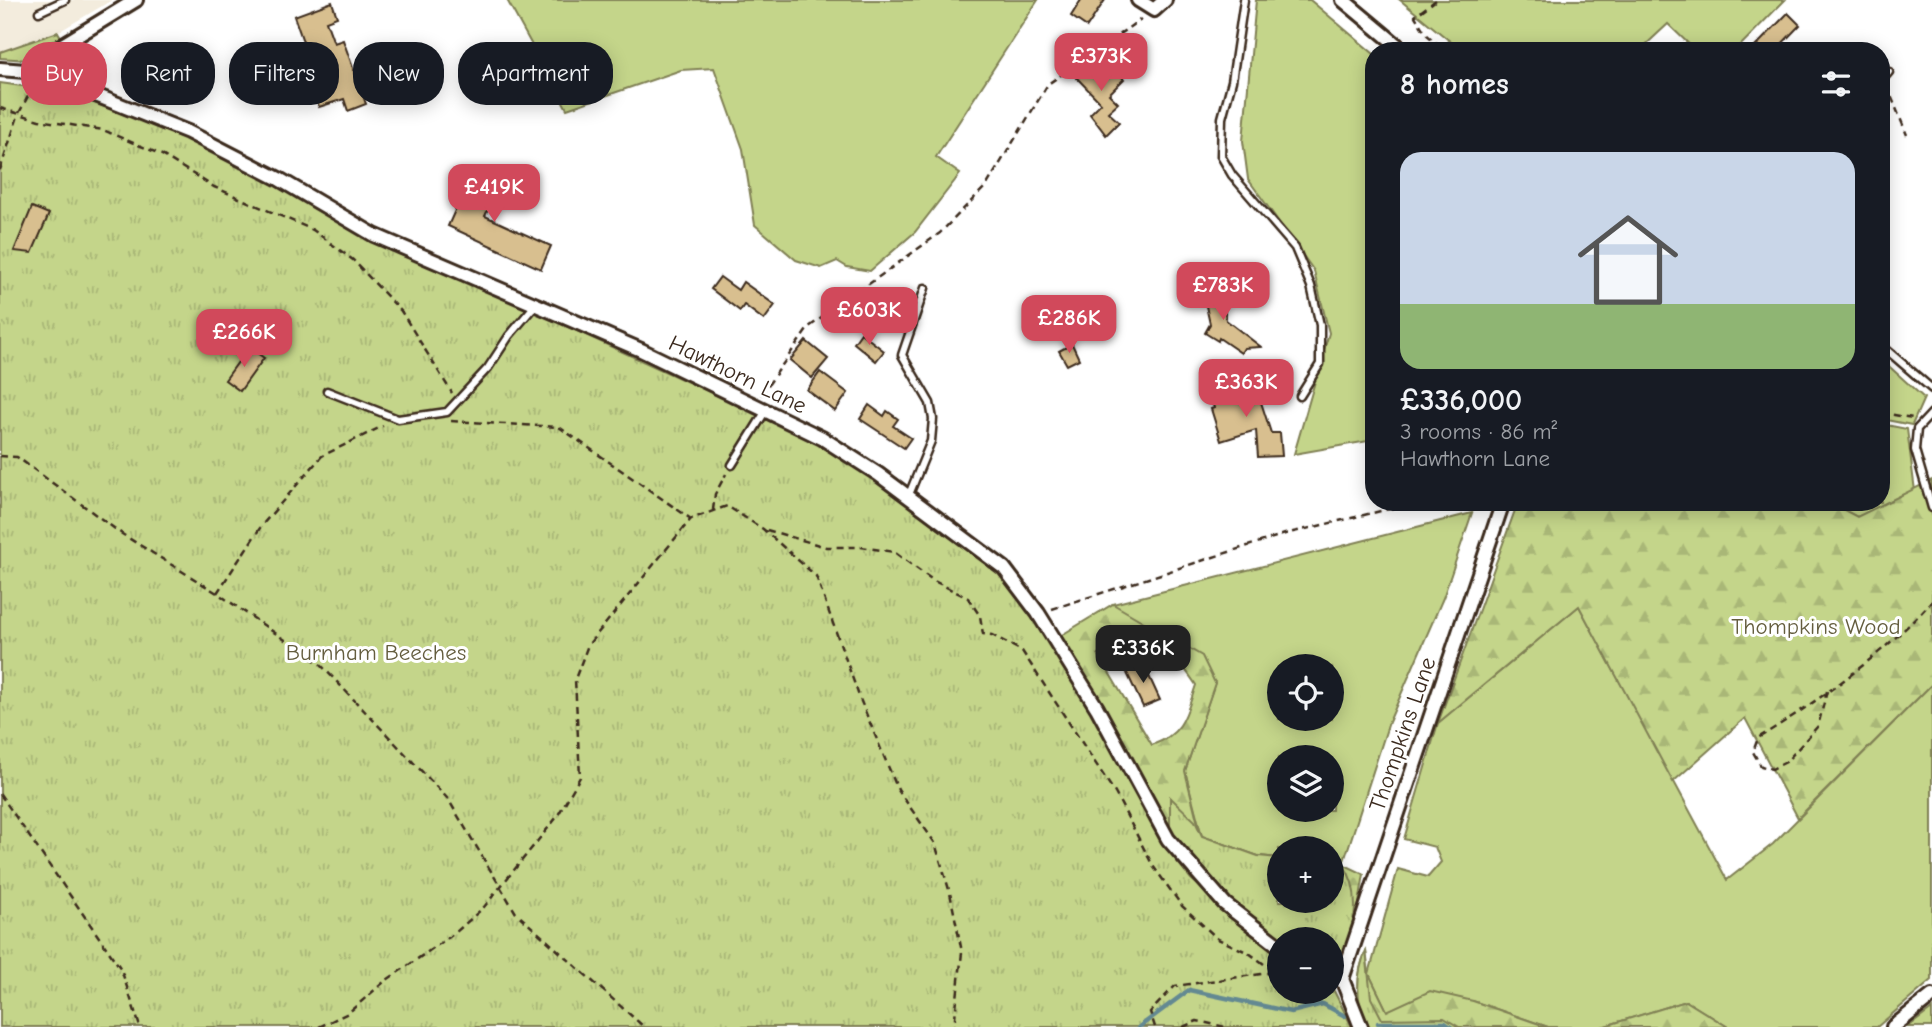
<!DOCTYPE html>
<meta charset="utf-8">
<style>
:root{--surface:#171b24;--page:#242831;--text:#f1f3f6;--muted:#9ea1a6;--line:#363941;--accent:#d1495b}
body{margin:0;font-family:"Comic Neue",sans-serif;background:var(--page);color:var(--text);height:100vh;display:flex;flex-direction:column;font-size:26px;white-space:nowrap}
*{box-sizing:border-box;margin:0}
p{font-size:23px;color:var(--muted)}
.icon{flex:none;width:38px;height:38px;fill:none;stroke:currentColor;stroke-width:2;stroke-linecap:round;stroke-linejoin:round}
.map{position:relative;flex:1;overflow:hidden}
.sheet{position:absolute;left:1365px;top:42px;width:525px;height:469px;display:flex;flex-direction:column;background:var(--surface);border-radius:28px;box-shadow:0 4px 18px #0003}
.sheet>*{flex:none}
.top-card{position:absolute;left:21px;top:42px;width:665px;height:63px;display:flex;gap:14px}
.controls{position:absolute;left:1267px;top:654px;display:grid;gap:14px}
.controls a{display:grid;place-items:center;width:77px;height:77px;border-radius:50%;background:var(--surface);box-shadow:0 4px 18px #0003;font-size:35px}
.price{position:absolute;translate:-50% -60px;padding:0 16px;border-radius:14px;background:var(--accent);color:#fff;font-size:23px;line-height:46px;filter:drop-shadow(0 2px 4px #0008)}
.price::after{content:'';position:absolute;left:50%;top:42px;width:21px;height:16px;margin-left:-10px;background:inherit;clip-path:polygon(0 0,100% 0,50% 100%)}
.price.on{background:#222;color:#fff}
ul{padding:0;list-style:none}
li{display:grid;align-content:center;gap:14px;height:371px;padding:0 35px}
li+li{border-top:2px solid var(--line)}
li span{display:grid;place-items:center;height:217px;border-radius:21px;color:#555}
li>.icon{margin-inline-start:auto}
span .icon{width:126px;height:126px;fill:#fffc;stroke-width:1}
li b{font-size:30px}
h2{display:flex;justify-content:space-between;align-items:center;height:84px;padding:0 35px;font-size:30px}
.tag{padding:0 24px;border-radius:28px;background:var(--surface);box-shadow:0 4px 18px #0003;font-size:24px;line-height:63px}
.tag.on{background:var(--accent);color:#fff}
.map>svg:first-child{display:block}
.built{fill:#f3ecdd}
.grass{fill:#c4d58a;stroke:#808054;stroke-width:2;fill-rule:evenodd}
.forest{fill:url(#forest-firs);stroke:#808054;stroke-width:2;fill-rule:evenodd}
.park{fill:url(#park-tufts);stroke:#808054;stroke-width:2}
.lines{fill:none;stroke-linecap:round;stroke-linejoin:round}
.stream{stroke:#648992;stroke-width:4.5}
.building{fill:#d8bf8f;stroke:#3b2a1e;stroke-width:2}
.service-casing{stroke:#3b2a1e;stroke-width:11}
.minor-casing{stroke:#3b2a1e;stroke-width:18}
.path{stroke:#3b2a1e;stroke-width:2.5;stroke-dasharray:7 5;stroke-linecap:butt}
.service{stroke:#fff;stroke-width:6}
.minor{stroke:#fff;stroke-width:12}
.labels{text-anchor:middle;stroke-width:6;stroke-linejoin:round;paint-order:stroke}
.street-label{font-size:23px;fill:#3b2a1e;stroke:#fff}
.park-label{font-size:23px;fill:#645d3e;stroke:#fff}
</style>
<div class="map">
<svg width="1932" height="1027" viewBox="0 0 1932 1027">
<defs>
<pattern id="forest-firs" width="22" height="20" patternUnits="userSpaceOnUse" patternTransform="scale(1.75)"><rect width="22" height="20" fill="#c4d58a"/><path d="M5 1l3.5 6h-7zM16 11l3.5 6h-7z" fill="#a9b777"/></pattern>
<pattern id="park-tufts" width="24" height="20" patternUnits="userSpaceOnUse" patternTransform="scale(1.75)"><rect width="24" height="20" fill="#c4d58a"/><path d="M3 7l-1-3M5 7V3M7 7l1-3M15 17l-1-3M17 17v-4M19 17l1-3" fill="none" stroke="#a9b777"/></pattern>
</defs>
<rect width="100%" height="100%" fill="#fff"/>
<filter id="ink" filterUnits="userSpaceOnUse"><feTurbulence type="fractalNoise" baseFrequency=".0143" numOctaves="2"/><feDisplacementMap in="SourceGraphic" scale="14" xChannelSelector="R" yChannelSelector="G"/><feConvolveMatrix kernelMatrix="1 2 1 2 8 2 1 2 1" color-interpolation-filters="sRGB"/></filter>
<g filter="url(#ink)">
<path class="built" d="M0,0H112L50,37L0,52Z"/>
<g class="grass">
<path d="M507,0H1038L936,157L960,174L915,232L870,271L847,267L837,261L821,268L796,260L755,225L743,149L714,68L681,70L567,109Z"/>
<path d="M1256,0H1310L1374,54V440L1294,454L1329,333L1314,271L1248,179L1243,141Z"/>
<path d="M1400,0H1785L1735,51H1696L1668,24L1639,51H1462Z"/>
<path d="M58,32L61,37L28,60L0,58V52Z"/>
<path d="M1881,359L1924,398L1912,425L1881,419Z"/>
<path d="M1881,424L1907,429L1915,491L1857,517L1829,502H1881Z"/>
<path d="M1472,513L1443,598L1389,722L1343,864L1332,863V849H1279V858L1258,856L1202,836L1185,771L1215,682L1113,604ZM1279,667H1332V719H1279ZM1279,758H1332V810H1279Z"/>
<path d="M1579,606L1727,880L1773,844L1932,684V980L1877,1027H1728L1686,1001L1602,1027H1548L1473,1001L1387,1011L1369,974L1398,869L1428,877L1441,862L1435,847L1404,839L1438,723Z"/>
<path d="M1932,1009V1027H1908Z"/>
</g>
<g class="forest">
<path d="M1932,480V684L1798,818L1745,718L1673,782L1579,606L1438,723L1518,502H1829L1857,517Z"/>
<path d="M1113,604L1202,656L1215,683L1185,771L1201,836L1258,856L1279,858V901H1332V863L1343,864L1364,874L1356,921L1332,964V940L1170,832L1060,636ZM1126,639C1164,642 1175,653 1196,685C1186,714 1184,734 1152,745L1098,654Z"/>
<path d="M1366,951L1369,974L1387,1011L1430,991L1473,1001L1548,1027H1364C1358,999 1354,978 1366,951Z"/>
<path d="M1686,1001L1728,1027H1602Z"/>
</g>
<g class="park">
<path d="M0,83L66,92L186,138L381,241L777,423L845,457L986,556L1036,619L1122,764L1161,841L1191,879L1279,955V992H1332V987L1352,1027H0Z"/>
<path d="M1170,797L1195,821L1202,836L1258,856L1279,858V901H1332V863L1343,864C1364,894 1353,932 1343,963L1332,964V940H1279L1257,925L1192,862L1170,832Z"/>
<path d="M1366,951L1371,998L1382,1019L1444,1018L1459,1027H1364C1358,999 1354,978 1366,951Z"/>
</g>
<g class="lines">
<g class="stream">
<path d="M1378,1023H1445L1451,1027"/>
<path d="M1139,1027L1189,990L1291,1012L1323,1004L1345,1016"/>
</g>
</g>
<g class="building">
<path d="M1081,0H1105L1087,27L1071,16Z"/>
<path d="M332,2L337,17L326,21L334,43L343,40L366,104L348,111L344,99L319,107L301,55L307,53L294,16Z"/>
<path d="M1788,13L1800,25L1775,51H1751Z"/>
<path d="M1090,60L1106,76L1114,68L1124,79L1109,94L1118,103L1108,112L1119,122L1106,135L1090,114L1101,103L1074,75Z"/>
<path d="M472,172L500,184L485,216L551,246L541,269L448,226Z"/>
<path d="M32,207L49,214L32,253L14,251Z"/>
<path d="M720,277L738,290L743,282L775,305L764,320L744,305L740,311L711,289Z"/>
<path d="M1221,285L1226,320L1261,347L1244,348L1241,353L1219,338L1218,341L1205,333L1210,324L1202,288Z"/>
<path d="M861,333L884,351L876,361L854,343Z"/>
<path d="M806,341L828,359L812,378L790,360Z"/>
<path d="M1072,344L1079,359L1067,365L1059,351Z"/>
<path d="M249,347L264,358L240,391L225,380Z"/>
<path d="M820,372L848,393L835,411L807,390Z"/>
<path d="M1259,383L1263,394L1259,396L1271,433H1280L1282,456L1258,457L1256,430L1221,441L1211,409L1214,408L1211,398Z"/>
<path d="M869,405L884,416L887,411L898,419L893,426L911,438L904,448L860,419Z"/>
<path d="M1143,663L1160,700L1143,707L1126,671Z"/>
</g>
<g class="lines">
<g class="service-casing">
<g id="service">
<path d="M1244,0L1232,81L1222,118L1221,156L1232,175L1295,248L1311,286L1320,325V364L1300,396"/>
<path d="M39,12L65,0"/>
<path d="M1855,48L1857,51"/>
<path d="M1883,79L1889,72"/>
<path d="M1881,345L1932,389"/>
<path d="M327,391L398,419L447,412L488,368L509,336L536,304"/>
<path d="M1932,413L1917,429L1915,450L1932,508"/>
<path d="M732,465L765,412"/>
<path d="M908,497L931,441L933,419L930,403L902,355L925,288"/>
</g>
</g>
<g class="minor-casing">
<g id="minor">
<path d="M1138,0L1154,10L1165,0"/>
<path d="M1343,0L1404,51"/>
<path d="M0,69L38,72L188,132L279,179L374,235L641,350L822,438L878,474L1004,568L1038,613L1097,708L1168,839L1225,904L1279,946"/>
<path d="M38,72L49,53L136,0"/>
<path d="M1332,974L1342,979L1361,1027"/>
<path d="M1342,979L1503,502"/>
<path d="M1893,1027L1932,996"/>
</g>
</g>
<g class="path">
<path d="M1436,0L1415,16L1426,34L1446,51"/>
<path d="M1887,86L1907,135"/>
<path d="M0,108L39,120L103,130L162,155L214,187L313,230L353,260L401,311L452,393"/>
<path d="M0,170L19,113L34,85"/>
<path d="M761,395L809,327L940,233L987,185L1048,84L1141,19"/>
<path d="M1881,413L1913,418"/>
<path d="M451,421L559,427L691,519L727,506L763,529L816,576L860,699L898,790L935,843L950,893L962,952L954,1027"/>
<path d="M0,456L17,457L122,534L217,593L320,664L448,799L516,913L644,1027"/>
<path d="M713,510L715,494L726,474"/>
<path d="M767,530L826,547H861L894,552L934,581L968,598L980,616L983,634L992,635L1022,651L1115,793L1153,866L1182,906L1218,939L1249,953L1275,972"/>
<path d="M217,593L262,525L322,456L383,426"/>
<path d="M1052,609L1285,534L1418,502"/>
<path d="M1827,691L1818,726L1786,762L1772,769L1761,766L1753,752L1758,738C1816,703 1887,652 1932,601"/>
<path d="M0,794L121,969L140,1027"/>
<path d="M319,1027L348,1013L384,982L455,933L484,907L557,817L580,777L575,679L588,645L691,519"/>
<path d="M1155,1027L1150,1012L1175,986L1275,972L1279,969"/>
<path d="M1183,1027L1197,1021L1226,1027"/>
</g>
<use href="#service" class="service"/>
<use href="#minor" class="minor"/>
</g>
</g>
<g class="labels">
<g class="street-label">
<text transform="translate(738 374) rotate(26)" y="8">Hawthorn Lane</text>
<text transform="translate(1402 734) rotate(-71)" y="8">Thompkins Lane</text>
</g>
<g class="park-label">
<text x="1816" y="634">Thompkins Wood</text>
<text x="376" y="660">Burnham Beeches</text>
</g>
</g>
</svg>
<div class="controls">
<a><svg class="icon" aria-label="locate" viewBox="0 0 24 24"><circle cx="12" cy="12" r="6"/><path d="M12 2v4M12 18v4M2 12h4M18 12h4"/></svg></a>
<a><svg class="icon" aria-label="layers" viewBox="0 0 24 24"><path d="M12 4l9 5-9 5-9-5zM3 14l9 5 9-5"/></svg></a>
<a>+</a>
<a>−</a>
</div>
<b class="price" style="left:1101px;top:93px">£373K</b>
<b class="price" style="left:494px;top:224px">£419K</b>
<b class="price" style="left:1223px;top:322px">£783K</b>
<b class="price" style="left:869px;top:347px">£603K</b>
<b class="price" style="left:1069px;top:355px">£286K</b>
<b class="price" style="left:244px;top:369px">£266K</b>
<b class="price" style="left:1246px;top:419px">£363K</b>
<b class="price on" style="left:1143px;top:685px">£336K</b>
<div class="top-card">
<a class="tag on">Buy</a>
<a class="tag">Rent</a>
<a class="tag">Filters</a>
<a class="tag">New</a>
<a class="tag">Apartment</a>
</div>
<section class="sheet">
<h2>8 homes<svg class="icon" aria-label="filters" viewBox="0 0 24 24"><path d="M4 7h16M4 17h16"/><circle cx="9" cy="7" r="2"/><circle cx="15" cy="17" r="2"/></svg></h2>
<ul>
<li><span style="background:linear-gradient(#c9d6e8 70%,#8fb573 0)"><svg class="icon" aria-label="home" viewBox="0 0 24 24"><path d="M3 11l9-7 9 7M6 9v11h12V9"/></svg></span><div><b>£336,000</b><p>3 rooms · 86 m²</p><p>Hawthorn Lane</p></div></li>
</ul>
</section>
</div>
